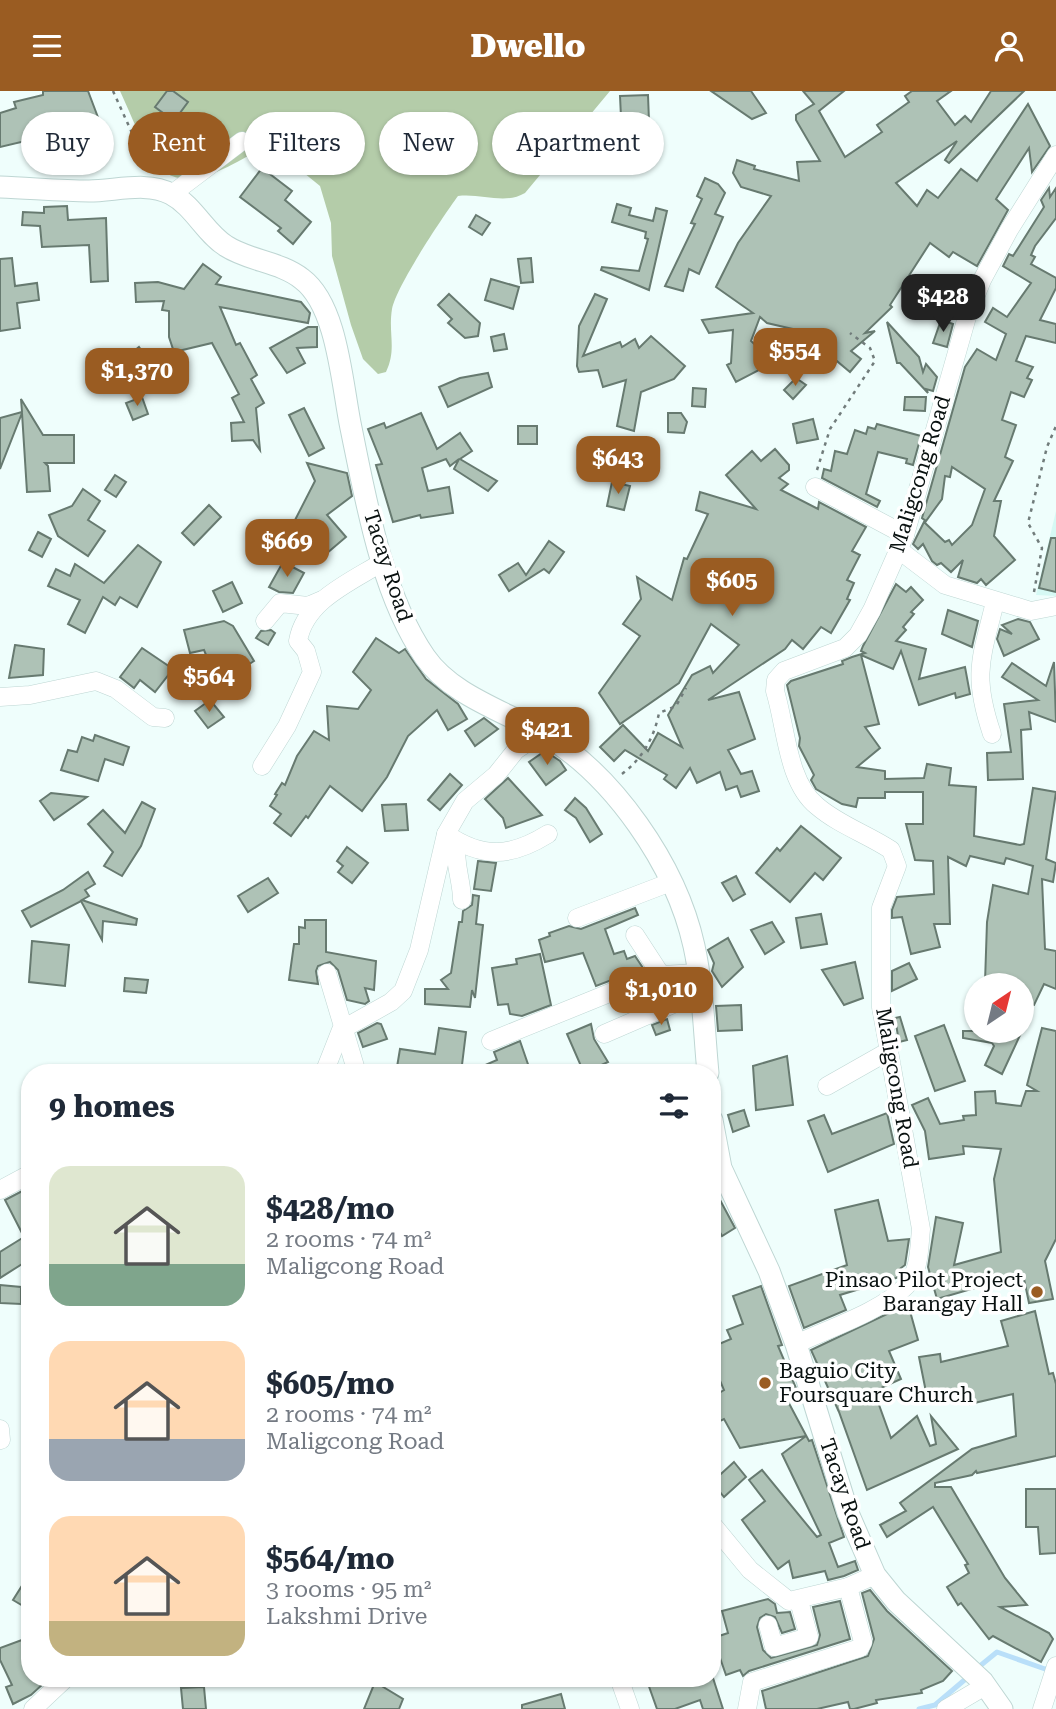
<!DOCTYPE html>
<meta charset="utf-8">
<style>
:root{--surface:#fff;--page:#f2f2f3;--text:#1f2937;--muted:#747a83;--accent:#9a5c22}
body{margin:0;font-family:"Roboto Serif",serif;background:var(--page);color:var(--text);height:100vh;display:flex;flex-direction:column;font-size:26px;white-space:nowrap}
*{box-sizing:border-box;margin:0}
p{font-size:23px;color:var(--muted)}
.icon{flex:none;width:38px;height:38px;fill:none;stroke:currentColor;stroke-width:2;stroke-linecap:round;stroke-linejoin:round}
.map{position:relative;flex:1;overflow:hidden}
.drawer{position:absolute;left:21px;top:973px;width:700px;height:623px;display:flex;flex-direction:column;background:var(--surface);border-radius:28px;box-shadow:0 2px 5px #0004}
.drawer>*{flex:none}
.hud{position:absolute;left:21px;top:21px;width:700px;height:63px;display:flex;gap:14px}
.needle{width:46px;rotate:35deg}
.tools{position:absolute;left:964px;top:882px;display:grid;gap:14px}
.tools a{display:grid;place-items:center;width:70px;height:70px;border-radius:50%;background:var(--surface);box-shadow:0 2px 5px #0004;font-size:35px}
.price{position:absolute;translate:-50% -60px;padding:0 16px;border-radius:14px;background:var(--accent);color:#fff;font-size:23px;line-height:46px;filter:drop-shadow(0 2px 4px #0008)}
.price::after{content:'';position:absolute;left:50%;top:42px;width:21px;height:16px;margin-left:-10px;background:inherit;clip-path:polygon(0 0,100% 0,50% 100%)}
.price.selected{background:#222;color:#fff}
ul{padding:0;list-style:none}
li{display:flex;align-items:center;gap:21px;height:175px;padding:0 28px}
li span{display:grid;place-items:center;flex:none;width:196px;height:140px;border-radius:21px;color:#555}
li>.icon{margin-inline-start:auto}
span .icon{width:84px;height:84px;fill:#fffc;stroke-width:1}
li b{font-size:30px}
h2{display:flex;justify-content:space-between;align-items:center;height:84px;padding:0 28px;font-size:30px}
.tag{padding:0 24px;border-radius:32px;background:var(--surface);box-shadow:0 2px 5px #0004;font-size:24px;line-height:63px}
.tag.selected{background:var(--accent);color:#fff}
header{display:flex;justify-content:space-between;align-items:center;height:91px;padding:0 28px;background:var(--accent);color:#fff;font-size:32px;font-weight:800}
.map>svg:first-child{display:block}
.built{fill:#d6f9f4}
.forest{fill:#b4cca9}
.lines{fill:none;stroke-linecap:round;stroke-linejoin:round}
.stream{stroke:#b9dff9;stroke-width:5}
.building{fill:#aec2b6;stroke:#677a70;stroke-width:2}
.minor-casing{stroke:#bed6d3;stroke-width:19}
.major-casing{stroke:#bed6d3;stroke-width:23}
.path{stroke:#717c7b;stroke-width:2.5;stroke-dasharray:3.5 5;stroke-linecap:butt}
.minor{stroke:#fff;stroke-width:18}
.major{stroke:#fff;stroke-width:21}
.poi-dot{fill:#9a5c22;stroke:#fff;stroke-width:2.5}
.labels{text-anchor:middle;stroke-width:7;stroke-linejoin:round;paint-order:stroke}
.street-label{font-size:21px;fill:#091110;stroke:#fff}
.poi-label{font-size:21px;fill:#091110;stroke:#fff;text-anchor:end}
</style>
<header><svg class="icon" aria-label="menu" viewBox="0 0 24 24"><path d="M4 6h16M4 12h16M4 18h16"/></svg>Dwello<svg class="icon" aria-label="person" viewBox="0 0 24 24"><circle cx="12" cy="8" r="4"/><path d="M4 21q1-7 8-7t8 7"/></svg></header>
<div class="map">
<svg width="1056" height="1618" viewBox="0 0 1056 1618">
<rect width="100%" height="100%" fill="#effefc"/>
<path class="built" d="M1056,420V505L1036,504Z"/>
<path class="forest" d="M120,0H610L525,102C505,114 481,102 458,105C442,127 397,194 392,218C388,243 397,258 386,281L378,283L363,268L351,234L332,165L331,132L320,95L288,69L253,62C161,117 156,79 120,0Z"/>
<g class="lines">
<g class="stream">
<path d="M975,1579L997,1561L1045,1578L1053,1575"/>
<path d="M919,1618L935,1614L968,1586"/>
</g>
</g>
<g class="building">
<path d="M43,0H88L102,37L86,41L90,53L80,57L85,73L70,76L63,58L58,59L55,43L0,56V22L16,17L14,11L43,4Z"/>
<path d="M167,0H173L188,11L174,30L155,16Z"/>
<path d="M711,0H751L766,22L752,28Z"/>
<path d="M803,0H844L819,20L845,66L882,41L877,34L909,11L905,5L912,0H951L937,10L955,34L965,25L971,31L991,0H1024L949,72L945,69L957,50L896,92L917,115L927,99L938,107L961,78L977,90L1028,13L1050,55L1032,81L1029,57L996,108L1008,119L977,175L953,161L949,166L930,152L890,214L892,216L865,242L875,240L851,260L861,268L850,281L832,266L816,260L823,245L767,232L760,226L751,250L774,271L736,291L727,274L731,272L733,239L709,242L702,229L753,222L716,196L738,152L771,105L741,96L733,82L737,69L755,75L754,78L799,90L797,71L820,70L796,29V24L814,13Z"/>
<path d="M648,4L649,30H645L640,69L616,65L619,47H622L620,5Z"/>
<path d="M173,37L196,51L186,67L163,53Z"/>
<path d="M262,77L292,100L285,109L311,131L293,153L278,140L281,137L240,106Z"/>
<path d="M705,87L718,93L725,102L715,123L723,126L699,183L689,178L683,200L665,195L695,133L691,132L702,108L697,105Z"/>
<path d="M1049,97L1050,106L1056,97V127L1035,155L1031,164L1035,166L1031,173L1056,187V197L1040,229L1056,233V252L1026,245L1016,270L1033,276L1027,287L1032,289L1024,306L1011,301L1002,329L1016,334L1005,366L1013,370L994,410H1001L994,445L1015,469L986,494L981,488L977,492L958,486L963,469L951,481L941,472L937,474L932,470L923,453L918,458L913,453L924,431L945,451L949,449L952,454L972,434L985,398L952,376L950,386L945,385L942,408L926,430L922,427L965,276L977,258L996,269L1006,243L985,231L993,217L1007,226L1031,192L1003,175L1009,163L1013,165L1044,116L1041,109Z"/>
<path d="M617,113L631,117L629,124L653,130L656,117L667,120L649,199L601,179L602,176L639,180L648,148L645,147L646,141L612,131Z"/>
<path d="M67,115L68,129L106,127L108,190L91,191L89,154L42,156L40,135L22,134L23,121L44,122V116Z"/>
<path d="M476,124L490,132L482,144L469,136Z"/>
<path d="M12,167L15,195L37,192L39,209L17,212L20,237L0,240V168Z"/>
<path d="M531,167L533,191L521,192L518,168Z"/>
<path d="M203,173L221,186L216,193L301,211L310,222L308,232L220,216L236,254L240,252L257,284L251,288L264,312L256,317L260,359L253,349L232,350L231,332L244,331L232,307L239,303L212,252L174,261L169,246V220L162,219L164,210L136,211L135,192L158,191L184,198Z"/>
<path d="M491,188L519,196L513,218L485,209Z"/>
<path d="M449,203L480,232L478,245L465,247L448,232L452,228L438,214Z"/>
<path d="M595,203L607,208L583,265L620,251L622,256L635,248L639,257L651,245L685,275L674,288L641,301L634,340L617,335L626,289L603,296L598,279L579,281L577,275L579,235Z"/>
<path d="M941,229L953,233L947,256L933,252Z"/>
<path d="M887,231L919,266L923,281L926,273L937,286L933,300L926,298L928,302L900,272H897Z"/>
<path d="M308,236H317V256L297,257L305,272L287,282L270,257Z"/>
<path d="M504,243L507,258L494,260L491,246Z"/>
<path d="M139,256L151,272L140,281L128,265Z"/>
<path d="M488,282L492,296L448,316L439,296L460,287Z"/>
<path d="M796,287L806,294L793,308L784,299Z"/>
<path d="M693,297L706,298L705,316L692,315Z"/>
<path d="M142,306L148,323L133,329L126,312Z"/>
<path d="M905,306H926L925,320L904,319Z"/>
<path d="M21,308L43,344H74V372H45L48,375L50,400L27,401L22,322L0,378V327L22,321Z"/>
<path d="M304,317L324,357L309,365L289,324Z"/>
<path d="M421,322L437,358L460,342L472,360L460,368L497,390L488,400L454,378L459,368L450,375L446,368L422,377L428,400L449,396L453,422L421,427L420,424L393,431L376,374L382,373L368,338L384,332L386,337Z"/>
<path d="M668,322H681L687,331L684,342L668,341Z"/>
<path d="M813,328L818,348L797,352L793,333Z"/>
<path d="M877,333L921,345L913,374L906,372L907,368L878,361L866,403L880,410L877,416L822,387L824,378L831,380L835,360L847,363L855,339L866,343L868,336L875,338Z"/>
<rect x="518" y="335" width="19" height="18"/>
<path d="M775,358L789,374V379L779,387L788,393L781,399L818,418L819,411L866,436L852,460L860,464L847,489L854,492L847,508L850,509L831,542L821,536L803,558L792,549L785,558L708,609L739,601L755,648L728,659L741,683L752,680L759,700L741,706L737,695L726,699L720,681L697,692L690,677L676,697L664,688L667,684L625,659L614,670L600,656L623,634L648,660L658,642L682,656L668,624L692,584L710,575L713,582L739,554L711,533L679,592L620,633L599,602L640,545L623,533L641,508L637,486L672,509L684,467L687,468L708,423L696,419L700,401L756,418L726,384L752,360L761,370Z"/>
<path d="M603,359L630,366L625,384L599,377Z"/>
<path d="M307,372L347,382L352,405L327,424L346,446L320,468L304,449L310,445L294,431L315,390Z"/>
<path d="M115,384L126,391L116,406L105,399Z"/>
<path d="M612,391L630,395L624,419L607,415Z"/>
<path d="M83,398L100,410L88,429L105,440L88,465L58,445L49,424L72,415Z"/>
<path d="M209,414L221,426L194,454L182,442Z"/>
<path d="M38,441L51,448L42,466L29,459Z"/>
<path d="M1051,447H1056V501L1039,497Z"/>
<path d="M549,450L564,461L549,482L544,478L509,500L499,484L518,472L526,484Z"/>
<path d="M138,454L161,471L137,516L120,506L115,514L103,506L85,542L68,533L80,509L48,495L56,478L70,485L75,473L104,492Z"/>
<path d="M283,471L304,482L293,502L279,501L269,496Z"/>
<path d="M232,491L242,512L223,521L213,500Z"/>
<path d="M896,493L906,501L911,496L923,509L911,521L914,523L903,536L906,539L896,550L926,558L919,588L965,576L970,603L956,607L955,602L919,614L901,560L893,578L861,564L879,633L865,636L880,657L857,676L885,680V688L924,687L927,673L951,677L949,694L976,696L974,745L1020,754L1024,753L1033,697L1056,701L1046,768L1056,772L1053,791L1042,788L1045,858L1056,860V898L1044,893L1034,914L1022,913V894L985,891L987,831L993,794L1028,803L1033,775L1006,767L1004,773L970,765L966,775L948,766L950,833H934L940,856L911,863L902,826L892,827V819L897,806L934,803L933,770L915,769L906,733H923V701H885V707H858L856,716L842,713L816,698L811,689L814,684L799,655L800,647L787,594L791,590L843,573L842,570L852,566L865,562L861,560L863,555Z"/>
<path d="M948,519L978,530L972,556L942,543Z"/>
<path d="M1018,528L1030,531L1039,548L1004,565L997,548L1000,538L1012,543L1002,534Z"/>
<path d="M224,530L233,535L254,570L229,586L231,590L219,595L204,559L190,562L184,539Z"/>
<path d="M271,539L275,542L268,554L256,547L261,540Z"/>
<path d="M376,547L399,562L405,558L426,588L458,613L467,628L448,639L437,619L408,645L387,686L362,720L330,695L308,727L306,725L291,745L274,732L281,723L270,715L277,704L275,703L282,692L285,694L297,665L314,640L329,649L327,615L358,618L371,599L353,581Z"/>
<path d="M15,554L44,558L43,584L9,587Z"/>
<path d="M142,557L173,578L155,601L140,589L134,597L120,586Z"/>
<path d="M1054,571L1056,631L1029,621L1031,638L1021,639L1023,688L988,689L987,662L1011,661L1004,613L1038,609L1002,586L1012,572L1046,595Z"/>
<path d="M210,609L224,626L208,637L195,620Z"/>
<path d="M484,627L498,638L475,655L465,640Z"/>
<path d="M95,644L129,656L123,674L105,668L98,690L61,679L68,659L77,661L82,646L93,650Z"/>
<path d="M545,660L560,670L566,679L546,694L529,671Z"/>
<path d="M450,683L462,694L440,719L428,709Z"/>
<path d="M508,687L542,724L506,737L503,727L485,708Z"/>
<path d="M51,702L87,706L54,729L40,710Z"/>
<path d="M575,707L586,717L602,743L590,751L576,727L565,719Z"/>
<path d="M142,711L155,718L141,755L122,785L104,775L113,761L88,733L103,719L125,742Z"/>
<path d="M406,713L408,739L385,740L382,714Z"/>
<path d="M801,735L841,767L823,789L815,782L790,811L756,782L777,757L780,760Z"/>
<path d="M347,756L368,772L352,792L338,781L343,775L337,770Z"/>
<path d="M478,770L496,772L491,800L474,798Z"/>
<path d="M88,781L95,793L85,799L89,805L82,809L137,828L136,834L103,830L102,849L81,810L31,836L22,820L63,799Z"/>
<path d="M736,785L745,803L733,810L722,792Z"/>
<path d="M268,787L278,802L248,821L238,805Z"/>
<path d="M473,804L479,805L476,833L483,834L475,907L472,899L470,916L425,913V898H448L441,889L451,882L459,831H462L463,820L472,814Z"/>
<path d="M635,817L638,824L605,838L614,863L624,860L627,868L635,865L643,877L596,895L583,862L545,871L539,849L550,845L549,842L569,835L581,838Z"/>
<path d="M821,823L827,853L801,857L796,827Z"/>
<path d="M305,829H326V861L376,870L374,899L365,897L369,910L365,913L347,909L338,879L330,871L318,875L316,880L318,893L289,889L294,853H299V836L305,837Z"/>
<path d="M772,831L784,851L765,863L751,839Z"/>
<path d="M728,847L743,876L722,896L712,880L714,872L708,859Z"/>
<path d="M32,850L69,854L65,895L29,891Z"/>
<path d="M540,863L551,914L522,925L510,923L508,913L498,914L492,877L517,873L516,868Z"/>
<path d="M855,871L863,907L844,914L822,879Z"/>
<path d="M909,872L917,888L892,900V880Z"/>
<path d="M125,887L148,889L146,902L124,900Z"/>
<path d="M741,914L742,939L718,940L716,915Z"/>
<path d="M900,926L907,949L899,951L895,927Z"/>
<path d="M667,928L670,939L656,944L652,934Z"/>
<path d="M377,932L381,933L387,948L363,956L358,942Z"/>
<path d="M591,933L594,948L608,971L584,982L567,943Z"/>
<path d="M944,934L965,990L935,1000L915,945Z"/>
<path d="M439,937L466,941L461,982H396L400,958L435,963Z"/>
<path d="M1042,937L1056,940V1148L1045,1170L1053,1208L1029,1212L1023,1183L937,1208L928,1176L936,1126L963,1132L954,1174L1001,1161L994,1088L1001,1058L963,1055L964,1063L929,1068L925,1040L912,1014L928,1007L940,1033L964,1029L963,1025L976,1024L975,1001L995,1000L996,1012L1021,1015L1026,1000H1037L1027,994Z"/>
<path d="M963,940H1022L1002,983L985,974L994,955L992,952L963,947Z"/>
<path d="M520,950L531,982H467L497,969L494,961Z"/>
<path d="M787,965L793,1014L756,1019L753,975Z"/>
<path d="M744,1019L749,1035L733,1041L728,1024Z"/>
<path d="M887,1022L894,1053L828,1081L808,1030L824,1024L832,1043Z"/>
<path d="M712,1094L735,1137L722,1145L712,1127Z"/>
<path d="M30,1096V1168L0,1187V1161L24,1146L5,1109Z"/>
<path d="M878,1109L888,1150L909,1148L905,1174L897,1180L899,1186L840,1204L846,1219L804,1237L789,1195L847,1174L835,1119Z"/>
<path d="M0,1194L21,1196V1213L0,1212Z"/>
<path d="M761,1195L782,1254L778,1255L796,1297L784,1303L809,1350L812,1349L844,1446L829,1452L838,1476L855,1470L858,1479L844,1485L828,1489L825,1480L793,1487L789,1470L778,1478L742,1429L765,1410L749,1389L762,1379L817,1446L821,1444L782,1363L806,1345L740,1357L724,1328L720,1330L718,1327L712,1333V1306L724,1299L712,1271V1256L731,1248L727,1239L743,1233L733,1205Z"/>
<path d="M908,1213L918,1249L889,1260L901,1288L874,1300L891,1347L917,1325L930,1355L936,1353L931,1325L958,1358L867,1399L839,1321L811,1259Z"/>
<path d="M1035,1220L1049,1283L1053,1282L1056,1293V1365L977,1382L976,1380L972,1384L935,1392V1396H951L1005,1487L1027,1514L1000,1516L1049,1542L1053,1548L1041,1571L993,1545L989,1548L961,1512L958,1514L947,1496L969,1482L965,1474L968,1473L933,1416L887,1446L880,1434L906,1420L900,1412L972,1358L1016,1345L1013,1303L970,1313L967,1300L928,1311L919,1266L940,1263L941,1271L1008,1255L1001,1230Z"/>
<path d="M734,1371L746,1386L724,1406L712,1391Z"/>
<path d="M1026,1398H1056V1462L1040,1463L1038,1436H1026Z"/>
<path d="M30,1482V1519L13,1509Z"/>
<path d="M870,1499L887,1520L952,1580L943,1590L921,1599L922,1602L876,1609L877,1612L854,1618H850L848,1611L817,1618H766L762,1600L868,1565L874,1548L862,1502Z"/>
<path d="M768,1508L775,1513L777,1522L790,1521L795,1538L782,1542L775,1526L766,1523L760,1527L757,1536L763,1559L771,1567L817,1554L820,1544L813,1516L840,1510L850,1548L749,1580L743,1585L740,1579L726,1584L713,1547L728,1542L722,1520Z"/>
<path d="M30,1546V1587H41L44,1592L31,1604L13,1613L6,1596L12,1594L0,1569V1557Z"/>
<path d="M646,1587H713L723,1618H703L700,1609L675,1618H657Z"/>
<path d="M375,1591L403,1608L399,1618H364Z"/>
<path d="M204,1596L206,1618H183L181,1597Z"/>
<path d="M561,1603L565,1618H522V1614Z"/>
</g>
<g class="lines">
<g class="minor-casing">
<g id="minor">
<path d="M172,103L242,50"/>
<path d="M815,396L905,444"/>
<path d="M899,459L945,494L1031,520L1056,515"/>
<path d="M265,530L280,512L308,515L322,509"/>
<path d="M0,606L30,604L96,590L116,598L153,626L165,627"/>
<path d="M992,643C972,584 981,568 995,511"/>
<path d="M262,675L287,635L312,581L306,560L298,550C305,509 351,491 384,470"/>
<path d="M446,743C483,768 511,766 548,743"/>
<path d="M457,751C453,770 462,789 462,809"/>
<path d="M577,827L671,791"/>
<path d="M635,844L661,884"/>
<path d="M327,882L357,982"/>
<path d="M604,943L701,901"/>
<path d="M491,950L644,888L661,884L698,882"/>
<path d="M324,982L341,939L391,911L403,900L419,859L446,743L465,710L496,684L516,659L542,642"/>
<path d="M827,995L887,961"/>
<path d="M0,1099L30,1083"/>
<path d="M796,1253C828,1238 882,1220 906,1195C920,1180 919,1157 921,1138L881,916V817L897,775L891,759C867,743 839,734 817,715C787,691 786,635 775,600L776,589L784,580L845,557L858,544L872,519L905,444L967,226L982,189L1009,139L1056,64"/>
<path d="M0,1338L1,1349"/>
<path d="M712,1433L750,1479L789,1510L848,1496L875,1484"/>
<path d="M768,1534L774,1556L809,1546L799,1510"/>
<path d="M619,1587L630,1618"/>
<path d="M33,1618L66,1587"/>
<path d="M747,1618L752,1591L860,1557L863,1551L848,1496"/>
<path d="M946,1618L985,1595"/>
<path d="M1042,1618L1056,1575"/>
</g>
</g>
<g class="major-casing">
<g id="major">
<path d="M0,96C30,97 60,100 89,100C115,100 147,90 171,103C194,115 205,142 226,155C249,170 281,171 302,188C338,215 342,295 351,337C366,410 382,504 425,566C451,604 504,620 542,642C613,683 676,774 694,855C703,896 704,940 708,982"/>
<path d="M712,1029L721,1077L769,1180L796,1253L848,1422L875,1484L896,1510L983,1591L1002,1618"/>
</g>
</g>
<g class="path">
<path d="M113,0L148,77"/>
<path d="M817,379L830,338L875,270L870,257L850,242"/>
<path d="M1034,501L1042,457L1028,432L1047,356L1056,335"/>
<path d="M622,683C642,668 654,647 659,622L676,615L686,597"/>
</g>
<use href="#minor" class="minor"/>
<use href="#major" class="major"/>
</g>
<g class="poi-dot">
<circle cx="1037" cy="1201" r="7"/>
<circle cx="765" cy="1292" r="7"/>
</g>
<g class="labels">
<g class="street-label">
<text transform="translate(920 383) rotate(-73)" y="7">Maligcong Road</text>
<text transform="translate(388 475) rotate(72)" y="7">Tacay Road</text>
<text transform="translate(897 997) rotate(80)" y="7">Maligcong Road</text>
<text transform="translate(845 1403) rotate(71)" y="7">Tacay Road</text>
</g>
<g class="poi-label">
<text x="1023" y="1196">Pinsao Pilot Project<tspan x="1023" dy="24">Barangay Hall</tspan></text>
<text x="779" y="1287" text-anchor="start">Baguio City<tspan x="779" dy="24">Foursquare Church</tspan></text>
</g>
</g>
</svg>
<div class="tools">
<a><svg class="needle" viewBox="-14 -14 28 28"><path d="M0-13l5 13h-10z" fill="#e53935"/><path d="M0 13l5-13h-10z" fill="#747a83"/></svg></a>
</div>
<b class="price selected" style="left:943px;top:243px">$428</b>
<b class="price" style="left:795px;top:297px">$554</b>
<b class="price" style="left:137px;top:317px">$1,370</b>
<b class="price" style="left:618px;top:405px">$643</b>
<b class="price" style="left:287px;top:488px">$669</b>
<b class="price" style="left:732px;top:527px">$605</b>
<b class="price" style="left:209px;top:623px">$564</b>
<b class="price" style="left:547px;top:676px">$421</b>
<b class="price" style="left:661px;top:936px">$1,010</b>
<div class="hud">
<a class="tag">Buy</a>
<a class="tag selected">Rent</a>
<a class="tag">Filters</a>
<a class="tag">New</a>
<a class="tag">Apartment</a>
</div>
<section class="drawer">
<h2>9 homes<svg class="icon" aria-label="filters" viewBox="0 0 24 24"><path d="M4 7h16M4 17h16"/><circle cx="9" cy="7" r="2"/><circle cx="15" cy="17" r="2"/></svg></h2>
<ul>
<li><span style="background:linear-gradient(#dfe7d0 70%,#7fa58c 0)"><svg class="icon" aria-label="home" viewBox="0 0 24 24"><path d="M3 11l9-7 9 7M6 9v11h12V9"/></svg></span><div><b>$428/mo</b><p>2 rooms · 74 m²</p><p>Maligcong Road</p></div></li>
<li><span style="background:linear-gradient(#ffd9b3 70%,#9aa5b1 0)"><svg class="icon" aria-label="home" viewBox="0 0 24 24"><path d="M3 11l9-7 9 7M6 9v11h12V9"/></svg></span><div><b>$605/mo</b><p>2 rooms · 74 m²</p><p>Maligcong Road</p></div></li>
<li><span style="background:linear-gradient(#ffd9b3 75%,#c2b280 0)"><svg class="icon" aria-label="home" viewBox="0 0 24 24"><path d="M3 11l9-7 9 7M6 9v11h12V9"/></svg></span><div><b>$564/mo</b><p>3 rooms · 95 m²</p><p>Lakshmi Drive</p></div></li>
</ul>
</section>
</div>
